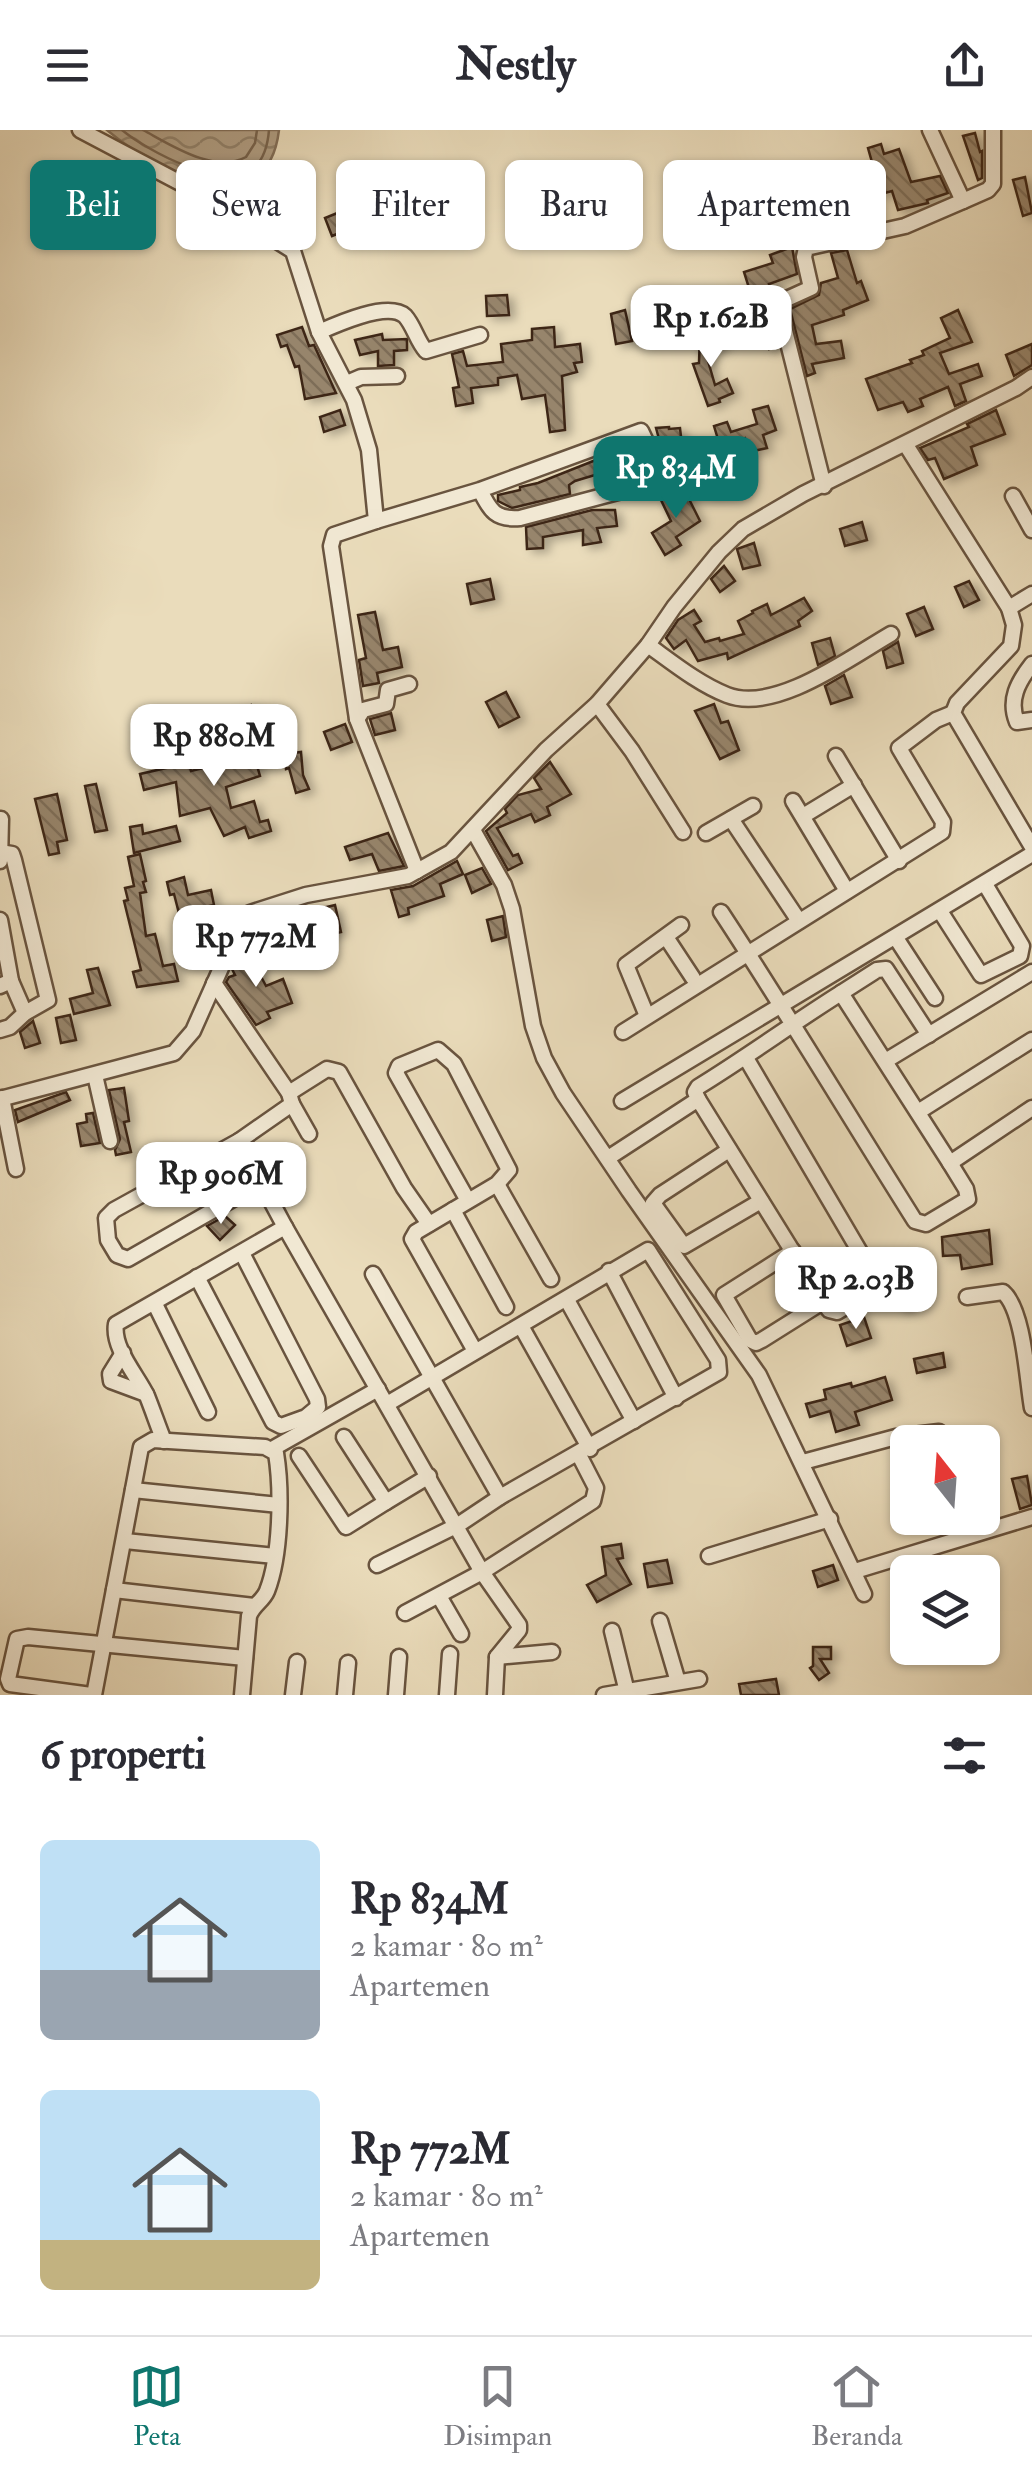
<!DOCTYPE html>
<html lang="id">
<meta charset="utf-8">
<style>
:root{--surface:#fff;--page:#f7f7f7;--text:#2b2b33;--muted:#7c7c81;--line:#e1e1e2;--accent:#0f766e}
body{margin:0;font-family:"IM FELL Double Pica",serif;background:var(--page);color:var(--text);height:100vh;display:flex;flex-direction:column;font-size:38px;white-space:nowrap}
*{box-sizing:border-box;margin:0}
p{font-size:32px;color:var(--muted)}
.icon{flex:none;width:55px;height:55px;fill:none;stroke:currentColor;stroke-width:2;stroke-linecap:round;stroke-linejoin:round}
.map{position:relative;height:1565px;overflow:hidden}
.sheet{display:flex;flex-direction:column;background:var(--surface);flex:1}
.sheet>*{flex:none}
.top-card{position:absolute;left:30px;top:30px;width:972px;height:90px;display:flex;gap:20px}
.needle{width:65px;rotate:343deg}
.fabs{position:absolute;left:890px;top:1295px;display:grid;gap:20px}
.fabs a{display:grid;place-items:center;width:110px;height:110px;border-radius:15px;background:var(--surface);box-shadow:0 2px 8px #0004;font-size:50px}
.price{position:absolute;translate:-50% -85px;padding:0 22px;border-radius:20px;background:#fff;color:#222;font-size:32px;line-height:65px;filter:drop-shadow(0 2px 5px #0008)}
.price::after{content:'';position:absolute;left:50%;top:60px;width:30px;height:22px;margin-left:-15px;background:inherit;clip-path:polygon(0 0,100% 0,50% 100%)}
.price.active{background:var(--accent);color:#fff}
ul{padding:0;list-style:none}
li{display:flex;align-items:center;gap:30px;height:250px;padding:0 40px}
li span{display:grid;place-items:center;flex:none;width:280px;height:200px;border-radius:15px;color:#555}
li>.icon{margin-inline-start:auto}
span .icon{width:120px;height:120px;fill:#fffc;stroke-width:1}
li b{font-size:42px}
h2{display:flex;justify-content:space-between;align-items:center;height:120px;padding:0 40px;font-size:42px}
.pill{padding:0 35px;border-radius:15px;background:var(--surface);box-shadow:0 2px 8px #0004;font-size:35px;line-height:90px}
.pill.active{background:var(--accent);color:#fff}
header{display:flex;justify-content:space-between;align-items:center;height:130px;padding:0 40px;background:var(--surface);font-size:45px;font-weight:700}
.menu{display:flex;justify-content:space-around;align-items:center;height:140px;border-top:2px solid var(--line);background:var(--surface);font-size:28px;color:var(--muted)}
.menu a{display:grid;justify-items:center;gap:5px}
.menu .active{color:var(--accent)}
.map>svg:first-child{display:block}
.water{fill:url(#water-waves);stroke:#826e57;stroke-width:2.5}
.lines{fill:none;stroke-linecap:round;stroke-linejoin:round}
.shore{stroke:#77624c;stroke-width:2.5}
.building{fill:url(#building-back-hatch);stroke:#3e2616;stroke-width:2.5;filter:url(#shadow)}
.street-casing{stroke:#69543f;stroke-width:19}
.street{stroke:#f1e8d3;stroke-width:14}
</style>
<header><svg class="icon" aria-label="menu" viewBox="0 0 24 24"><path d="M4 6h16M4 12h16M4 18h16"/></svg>Nestly<svg class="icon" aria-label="share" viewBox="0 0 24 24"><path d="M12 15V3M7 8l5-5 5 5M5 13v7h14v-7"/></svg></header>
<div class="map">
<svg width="1032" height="1565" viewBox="0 0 1032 1565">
<defs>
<pattern id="water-waves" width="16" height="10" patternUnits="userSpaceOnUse" patternTransform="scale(2.5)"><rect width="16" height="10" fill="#b09e83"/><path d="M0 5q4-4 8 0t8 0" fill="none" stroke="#91816a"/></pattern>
<pattern id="building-back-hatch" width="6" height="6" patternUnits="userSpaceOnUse" patternTransform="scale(2.5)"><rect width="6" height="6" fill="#97856c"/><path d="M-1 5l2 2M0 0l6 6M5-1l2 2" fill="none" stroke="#7d6d58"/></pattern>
<filter id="shadow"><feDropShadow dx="6" dy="3.5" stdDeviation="5" flood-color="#0004"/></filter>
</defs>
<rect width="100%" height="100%" fill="#eadcbb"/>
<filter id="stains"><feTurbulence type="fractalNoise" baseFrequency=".002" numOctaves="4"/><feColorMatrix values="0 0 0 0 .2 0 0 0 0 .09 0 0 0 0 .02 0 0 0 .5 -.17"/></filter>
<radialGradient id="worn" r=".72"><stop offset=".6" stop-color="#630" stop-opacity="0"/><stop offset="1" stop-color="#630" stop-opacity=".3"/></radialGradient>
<path class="water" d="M107,0H279C267,101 153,39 107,0Z"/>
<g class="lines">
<g class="shore">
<path d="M122,0C146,20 226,64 255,37C265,27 268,13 269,0"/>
<path d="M143,0C171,15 214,44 246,27L255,13L257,0"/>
</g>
</g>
<g class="building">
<path d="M975,3L980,22L982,21V48L978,50L963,6Z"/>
<path d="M881,14L884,24L899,19L911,52L940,46L948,63L927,70L928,73L898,80L892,61L881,64L868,18Z"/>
<path d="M1025,47L1032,83L1023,86L1013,50Z"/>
<path d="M372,69L379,87L332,106L325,88Z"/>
<path d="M792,117L797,144L769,154L772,164L768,175L778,217L769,219L761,179L735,190L727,170L750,161L744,142L773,133L770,125Z"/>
<path d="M847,120L857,153L861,151L868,170L843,180L844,185L812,195L816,214L841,211L844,228L812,234L815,243L807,246L790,179L819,165L821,153L838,148L831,123Z"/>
<path d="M507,165L509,185L487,186L486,166Z"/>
<path d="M625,180L632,211L616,214L611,184Z"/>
<path d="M958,180L972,212L940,223L949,244L978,234L982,246L960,254L966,271L955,276L948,257L920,269L923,276L908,282L903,272L878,280L866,249L912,233L910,230L924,225L922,221L950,208L941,188Z"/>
<path d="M302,197L309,216L314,215L336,263L305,269L299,236L295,237L287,215L281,217L277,205Z"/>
<path d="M554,197L555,217L580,214L582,232L574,233L577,242L562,246L565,300L550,302L545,265L522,269L517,245L498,248V255L471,258L473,273L456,276L453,258L459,257L452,224L463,221L467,236L503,232L501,214L532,210V199Z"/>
<path d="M700,202L723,203L722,218L704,217L715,255L727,249L733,263L719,269L720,272L708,276L693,234L699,233Z"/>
<path d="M382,204L383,210L407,209V220L394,221V235L378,236V221L360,225L355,210Z"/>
<path d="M1032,214V235L1014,246L1006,225Z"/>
<path d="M768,276L776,300L763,305L767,318L749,322L745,308L720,316L714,296L727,292L731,302L757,294L753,280Z"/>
<path d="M340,280L345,295L324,302L320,287Z"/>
<path d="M996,280L1005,304L971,317L977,335L944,349L935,328L928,330L920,318L969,297L967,294Z"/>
<path d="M669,297V299L680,298L682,315L662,320L656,298Z"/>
<path d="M636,314L643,344L620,350L618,338L575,351L569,355L570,364L512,378L498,371V365L520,360V357L538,353Z"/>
<path d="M713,321L726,358L711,363L693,328Z"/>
<path d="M684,359L700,391L676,407L681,415L665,425L652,403L671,391L661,370Z"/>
<path d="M592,380H615L617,396L597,398L601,412L583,415V400L543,407V418L527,419L526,397Z"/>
<path d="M862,392L867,410L845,416L840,399Z"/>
<path d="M754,413L760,435L743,439L737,419Z"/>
<path d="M724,436L735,451L720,462L711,449Z"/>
<path d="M490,449L494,469L471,474L467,454Z"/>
<path d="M969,451L979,470L964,477L955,457Z"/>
<path d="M804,468L812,481L798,491L800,496L728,529L727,523L698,531L686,510L674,519L666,508L678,490L694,480L701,491L694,495L705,512L719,508L720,511L744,504L738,491L753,483L752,481L767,474L771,485Z"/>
<path d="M924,477L933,499L916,506L907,484Z"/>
<path d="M375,482L383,520L398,517L402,537L377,543L379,553L363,556L359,530L366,528L358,485Z"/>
<path d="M830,508L835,526L818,535L812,513Z"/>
<path d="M898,512L903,533L887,538L883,521Z"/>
<path d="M844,545L852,567L831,574L825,556Z"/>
<path d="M506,562L519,587L499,597L486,572Z"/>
<path d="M714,574L721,593L728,591L739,620L720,629L695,581Z"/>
<path d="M251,575L254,586L239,590L240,595L231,597L227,582Z"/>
<path d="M391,583L395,600L375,605L370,589Z"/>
<path d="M345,594L352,612L331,620L324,602Z"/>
<path d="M215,610L220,631L247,629L244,619L259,615L263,630L256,632L260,646L226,657L231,678L254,671L260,692L268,690L271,701L249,708L245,697L224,706L210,678L180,686L176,652L144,660L140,644L166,638L164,632L188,629L191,641L211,636L205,613Z"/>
<path d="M301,622L303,645L309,659L296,663L289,638L286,639L284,624Z"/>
<path d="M550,632L571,664L547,677L550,685L535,692L531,684L497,698L513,726L518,724L522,733L508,740L486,701L507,683L505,679L518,665L541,659L534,648Z"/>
<path d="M96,654L107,700L95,702L85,656Z"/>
<path d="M57,664L67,710L57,712L59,723L49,725L35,669Z"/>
<path d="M142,695L143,704L176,696L180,711L134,723L130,697Z"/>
<path d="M388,703L404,736L379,741L372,724L350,730L345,717Z"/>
<path d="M140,724L146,751L143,752L146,762L140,763L146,806L155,804L163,836L174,834L178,851L137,857L133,842L141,840L124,771L128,770L125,758L134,756L128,727Z"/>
<path d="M457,731L463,744L440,754L444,766L408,778L409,784L399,787L391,760L413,756Z"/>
<path d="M482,738L491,754L472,763L465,745Z"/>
<path d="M184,747L188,765L211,760L214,775L192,780L197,800L184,803L174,764L170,765L167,752Z"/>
<path d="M335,775L341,802L319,807L314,780Z"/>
<path d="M297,779L300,790L282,797L284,801L273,806L264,790Z"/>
<path d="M503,786L506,807L492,811L487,790Z"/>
<path d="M248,822L266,856L283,849L292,873L267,882L270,888L256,895L226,852L229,847L235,845L232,839L238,826Z"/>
<path d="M98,838L110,875L74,884L70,869L93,863L87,840Z"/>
<path d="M70,885L76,910L61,913L56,888Z"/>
<path d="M33,891L40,913L25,918L20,902Z"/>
<path d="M124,958L129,991L124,992L131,1022L116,1025L115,1020L120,1009L109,960Z"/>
<path d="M66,962L70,970L18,992L15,980Z"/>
<path d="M93,983L100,1013L81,1016L77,994L87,992L86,984Z"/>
<path d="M225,1086L235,1095L220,1110L207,1096Z"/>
<path d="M989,1100L992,1134L962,1139L960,1125L943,1126L942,1107Z"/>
<path d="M904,1145L909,1177L900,1179L893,1147Z"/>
<path d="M864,1187L871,1208L847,1216L840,1195Z"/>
<path d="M943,1223L945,1237L917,1243L914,1229Z"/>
<path d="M885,1247L892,1270L855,1282L859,1295L836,1302L830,1281L810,1287L806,1274L826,1269L824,1260L851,1253L852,1257Z"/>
<path d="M1027,1346L1032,1375L1020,1379L1012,1349Z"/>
<path d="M621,1414L623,1428L617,1429L631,1454L597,1472L587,1455L606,1445L602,1417Z"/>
<path d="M943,1428L946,1442H902L907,1436Z"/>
<path d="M667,1430L672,1453L648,1457L644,1434Z"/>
<path d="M833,1435L838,1450L818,1457L813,1441Z"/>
<path d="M813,1517H831V1529H820L829,1543L819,1550L810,1538L813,1536Z"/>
<path d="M776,1549L779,1565H741L739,1554Z"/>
</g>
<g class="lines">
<g class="street-casing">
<g id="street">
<path d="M80,0L207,67L293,121L319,202L354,270L369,320L376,391L334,405L331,416L357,589L417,741"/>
<path d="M963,71L988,60L993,54V0"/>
<path d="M319,202C337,194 388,171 405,186C414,196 417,211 426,221L480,205"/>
<path d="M347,253L361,247L397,246"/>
<path d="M906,315L1009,478L1014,495L1011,516L957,573L953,583L1032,717"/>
<path d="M824,356L778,173L811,158L804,127L806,118L905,96L963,71L930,0"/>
<path d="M1013,366L1032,400"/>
<path d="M376,391L480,360L641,301L660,341L656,351L648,354L520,388C496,390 490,381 480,360"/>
<path d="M1009,478L1032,464"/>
<path d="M648,515C673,533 699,554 727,565C775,584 851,527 891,504"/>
<path d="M1032,534C1018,552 1008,570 1017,592L1032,590"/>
<path d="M597,574L632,621L683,702"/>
<path d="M357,589L363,580L386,574L388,560L409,554"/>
<path d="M836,626L899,731"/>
<path d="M793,671L847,761"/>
<path d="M803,686L854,655"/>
<path d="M731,689L799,791"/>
<path d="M473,700L504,755L512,779L533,896L544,928L563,963L629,1061L759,1245L864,1464"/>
<path d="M706,703L753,676"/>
<path d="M0,722L12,724L14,730L48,870L25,883L11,851L0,856"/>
<path d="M0,731L1,689"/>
<path d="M940,781L981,845L1020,826L1022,816L985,754"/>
<path d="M0,790L11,851"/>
<path d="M666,807L693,848"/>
<path d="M896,808L935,868"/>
<path d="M214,853L289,963L292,974L239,1011L285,1097L482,1442L519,1495V1500L497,1527L495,1565"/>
<path d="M841,863L877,840L886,839L929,905"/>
<path d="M647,886L626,835L681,795"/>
<path d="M0,900L10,897L25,883"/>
<path d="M623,902L942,702L943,692L899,618L936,590L953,583"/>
<path d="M887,930L1032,842"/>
<path d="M95,945L110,1011"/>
<path d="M289,963L327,939L339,942L404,1058L429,1094"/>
<path d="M2,968L16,1039"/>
<path d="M0,969L174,923L193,901L241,793L250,783L306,765L408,746L451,722L546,620L597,574L648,515L674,477L719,422L743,399L803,364L1016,258L1032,247"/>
<path d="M698,969L829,1180L837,1182L867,1164L877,1151L746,928"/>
<path d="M622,971L1032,724"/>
<path d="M292,974L309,1004"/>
<path d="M918,982L1032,910"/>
<path d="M239,1011L114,1080L106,1088L108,1110L117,1125L128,1129L261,1053"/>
<path d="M729,1020L660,1065L653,1073L684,1116L761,1071"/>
<path d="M608,1028L694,972L698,969L695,962L698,957C747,927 793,893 841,863L950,1033L966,1059L968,1069L926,1094L915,1091C850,988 788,884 721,782"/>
<path d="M950,1033L1032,978"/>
<path d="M497,1054L551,1149"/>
<path d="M467,1069L396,943L399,936L438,920L454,934L509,1040L497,1054L416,1102L412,1109L475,1221"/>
<path d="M453,1080L506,1177"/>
<path d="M793,1121L724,1165L750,1210L756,1213L762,1210L824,1171"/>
<path d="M609,1141L676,1268"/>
<path d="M373,1144L500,1367"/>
<path d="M197,1147L273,1292L281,1296L306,1287L318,1277L317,1269L242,1123"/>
<path d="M967,1167L1003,1162C1024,1180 1027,1250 1032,1278"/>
<path d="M567,1170L634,1291"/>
<path d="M155,1174L208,1282"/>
<path d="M521,1196L590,1319"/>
<path d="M123,1223L110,1244L111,1251L146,1264"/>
<path d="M344,1307L386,1372L429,1346"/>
<path d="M164,1311C158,1296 153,1281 147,1266C137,1245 112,1218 116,1194L285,1097"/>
<path d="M272,1319L378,1259"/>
<path d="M299,1326L346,1397L386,1372"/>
<path d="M803,1332L896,1307L939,1302"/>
<path d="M133,1360L279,1375"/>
<path d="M125,1411L275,1426"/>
<path d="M709,1426L830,1389"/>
<path d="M377,1435L458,1395L500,1367L719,1242L718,1230L648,1120L387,1274"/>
<path d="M855,1441L1032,1387"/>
<path d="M114,1460L254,1476"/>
<path d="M439,1466L461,1504"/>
<path d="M405,1483L482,1442L593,1371L596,1358L579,1325"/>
<path d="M660,1491L678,1552"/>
<path d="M612,1501L627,1562"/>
<path d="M497,1527L552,1522"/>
<path d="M91,1565L10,1554L8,1549L17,1509L28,1507L245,1528"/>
<path d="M94,1565L141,1317L153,1310L265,1317L276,1323C282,1360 281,1425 267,1461C263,1471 253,1475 249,1486L242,1565"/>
<path d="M293,1565L297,1532"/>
<path d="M345,1565L348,1533"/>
<path d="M396,1565L399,1527"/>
<path d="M447,1565L450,1524"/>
<path d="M604,1565L699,1549"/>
</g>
</g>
<use href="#street" class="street"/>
</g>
<rect width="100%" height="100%" filter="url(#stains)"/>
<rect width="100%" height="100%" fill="url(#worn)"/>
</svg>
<div class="fabs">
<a><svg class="needle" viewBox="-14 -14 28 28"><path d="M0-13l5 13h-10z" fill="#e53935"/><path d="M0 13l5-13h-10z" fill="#7c7c81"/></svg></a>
<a><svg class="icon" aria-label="layers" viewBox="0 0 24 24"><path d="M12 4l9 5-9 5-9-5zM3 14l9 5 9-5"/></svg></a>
</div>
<b class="price" style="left:711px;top:240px">Rp 1.62B</b>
<b class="price active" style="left:676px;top:391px">Rp 834M</b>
<b class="price" style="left:214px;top:659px">Rp 880M</b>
<b class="price" style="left:256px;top:860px">Rp 772M</b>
<b class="price" style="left:221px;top:1097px">Rp 906M</b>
<b class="price" style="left:856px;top:1202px">Rp 2.03B</b>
<div class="top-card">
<a class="pill active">Beli</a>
<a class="pill">Sewa</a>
<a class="pill">Filter</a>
<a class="pill">Baru</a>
<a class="pill">Apartemen</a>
</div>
</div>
<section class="sheet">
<h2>6 properti<svg class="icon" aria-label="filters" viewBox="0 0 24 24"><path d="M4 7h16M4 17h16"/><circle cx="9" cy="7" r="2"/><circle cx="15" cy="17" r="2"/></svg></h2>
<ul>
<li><span style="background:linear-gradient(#bfe0f5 65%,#9aa5b1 0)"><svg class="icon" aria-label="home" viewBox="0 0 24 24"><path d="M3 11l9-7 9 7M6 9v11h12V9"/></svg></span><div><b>Rp 834M</b><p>2 kamar · 80 m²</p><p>Apartemen</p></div></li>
<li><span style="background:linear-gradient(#bfe0f5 75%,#c2b280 0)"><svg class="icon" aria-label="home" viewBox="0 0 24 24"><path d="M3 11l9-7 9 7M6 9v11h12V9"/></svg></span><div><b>Rp 772M</b><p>2 kamar · 80 m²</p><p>Apartemen</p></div></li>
</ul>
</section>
<nav class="menu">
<a class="active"><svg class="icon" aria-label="map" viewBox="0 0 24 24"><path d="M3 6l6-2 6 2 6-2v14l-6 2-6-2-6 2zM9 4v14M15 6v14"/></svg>Peta</a>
<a><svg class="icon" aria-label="saved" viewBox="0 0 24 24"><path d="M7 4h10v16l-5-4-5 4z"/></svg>Disimpan</a>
<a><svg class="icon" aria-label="home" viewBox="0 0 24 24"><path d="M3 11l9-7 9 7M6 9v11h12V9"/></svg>Beranda</a>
</nav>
